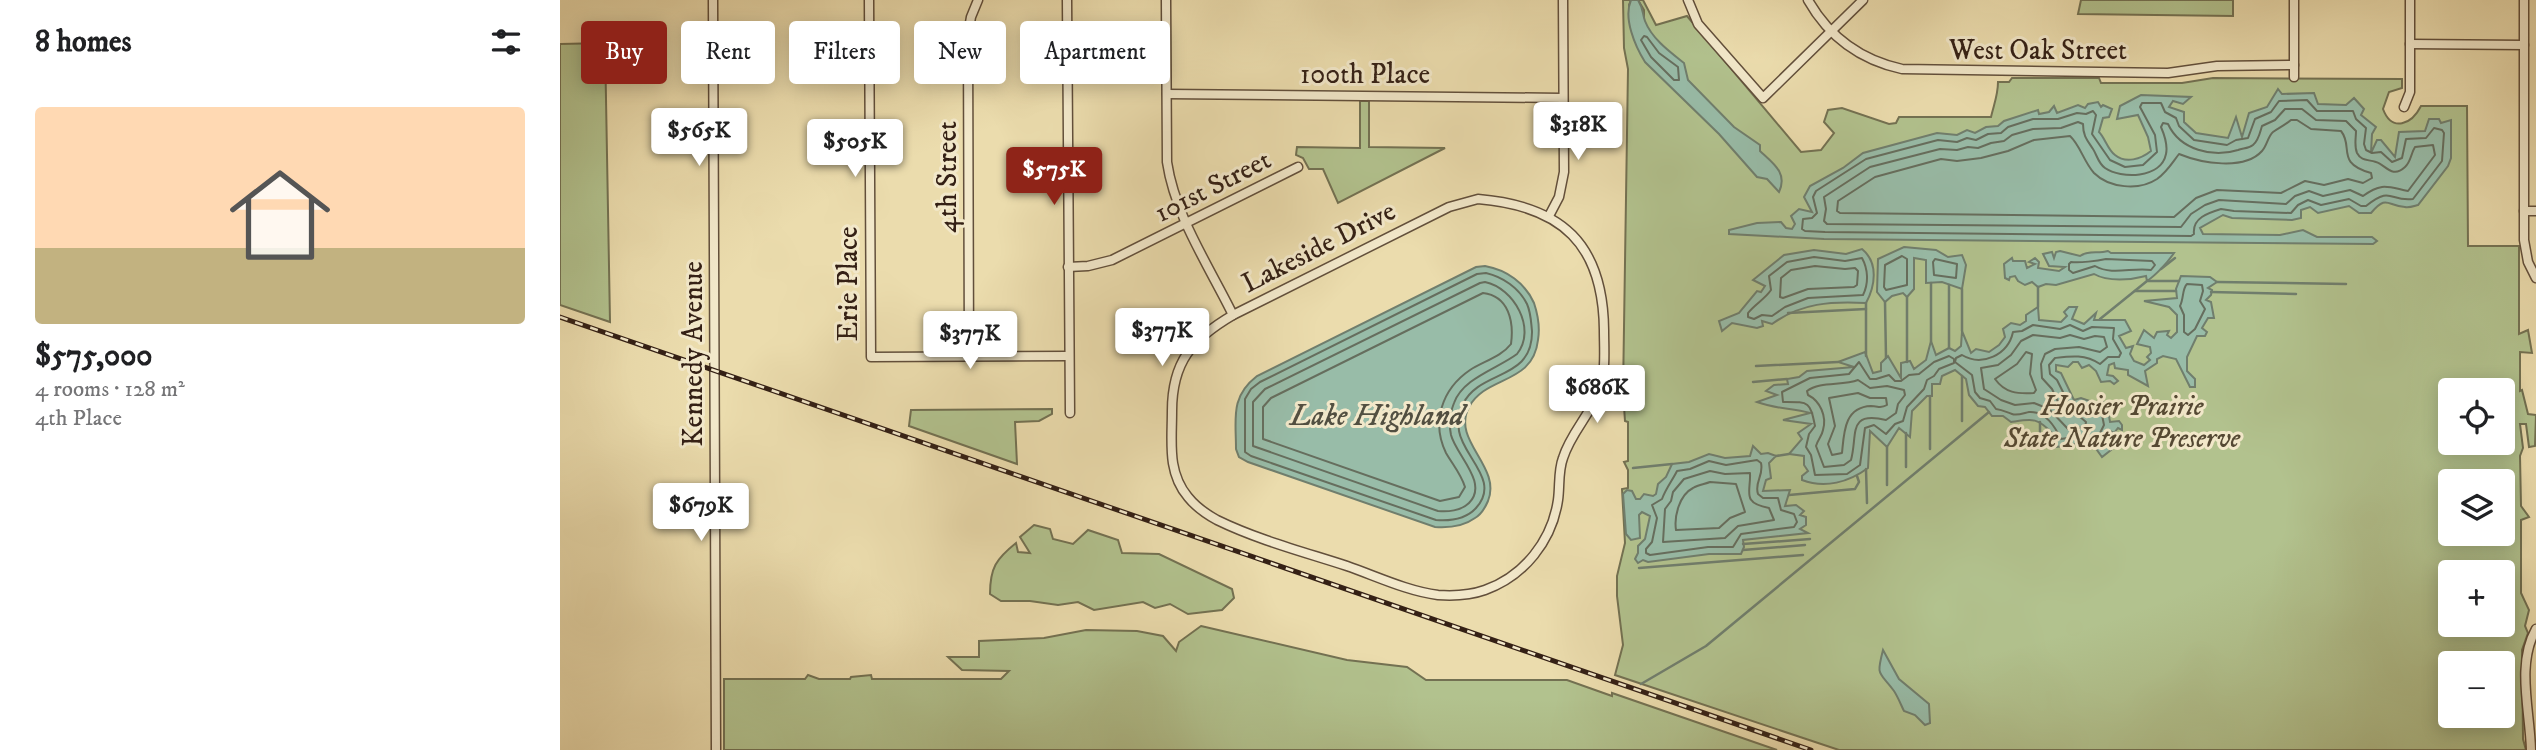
<!DOCTYPE html>
<meta charset="utf-8">
<style>
:root{--surface:#fff;--page:#f2f2f2;--text:#202124;--muted:#757577;--line:#e0e0e0;--accent:#8f2418}
body{margin:0;font-family:"IM FELL DW Pica",serif;background:var(--page);color:var(--text);height:100vh;display:flex;flex-direction:column;font-size:26px;white-space:nowrap}
*{box-sizing:border-box;margin:0}
p{font-size:23px;color:var(--muted)}
.icon{flex:none;width:38px;height:38px;fill:none;stroke:currentColor;stroke-width:2;stroke-linecap:round;stroke-linejoin:round}
.map{position:relative;flex:1;overflow:hidden}
.panel{display:flex;flex-direction:column;background:var(--surface);width:560px}
.panel>*{flex:none}
.hud{position:absolute;left:21px;top:21px;width:665px;height:63px;display:flex;gap:14px}
.fabs{position:absolute;left:1878px;top:378px;display:grid;gap:14px}
.fabs a{display:grid;place-items:center;width:77px;height:77px;border-radius:7px;background:var(--surface);box-shadow:0 4px 18px #0003;font-size:35px}
.price{position:absolute;translate:-50% -60px;padding:0 16px;border-radius:7px;background:#fff;color:#222;font-size:23px;line-height:46px;filter:drop-shadow(0 2px 4px #0008)}
.price::after{content:'';position:absolute;left:50%;top:42px;width:21px;height:16px;margin-left:-10px;background:inherit;clip-path:polygon(0 0,100% 0,50% 100%)}
.price.on{background:var(--accent);color:#fff}
ul{padding:0;list-style:none}
li{display:grid;align-content:center;gap:14px;height:371px;padding:0 35px}
li+li{border-top:2px solid var(--line)}
li span{display:grid;place-items:center;height:217px;border-radius:7px;color:#555}
li>.icon{margin-inline-start:auto}
span .icon{width:126px;height:126px;fill:#fffc;stroke-width:1}
li b{font-size:30px}
h2{display:flex;justify-content:space-between;align-items:center;height:84px;padding:0 35px;font-size:30px}
.tag{padding:0 24px;border-radius:7px;background:var(--surface);box-shadow:0 4px 18px #0003;font-size:24px;line-height:63px}
.tag.on{background:var(--accent);color:#fff}
main{display:flex;flex:1;min-height:0}
.map>svg:first-child{display:block}
.green{fill:#b2c28e;stroke:#737152;stroke-width:2;fill-rule:evenodd}
.water{fill:#98bca8;stroke:#707e6d;stroke-width:2}
.lines{fill:none;stroke-linecap:round;stroke-linejoin:round}
.shore{stroke:#666e5e;stroke-width:2}
.stream{stroke:#707e6d;stroke-width:2.5}
.minor-casing{stroke:#624f3b;stroke-width:11}
.minor{stroke:#f2e8ca;stroke-width:8}
.rail-casing{stroke:#342015;stroke-width:5}
.rail{stroke:#f2e8ca;stroke-width:2.5;stroke-dasharray:8;stroke-linecap:butt}
.labels{text-anchor:middle;stroke-width:6;stroke-linejoin:round;paint-order:stroke}
.street-label{font-size:28px;fill:#342015;stroke:#f2e8ca}
.park-label{font-size:28px;font-style:italic;fill:#544833;stroke:#f2e8ca}
.water-label{font-size:30px;font-style:italic;fill:#524f41;stroke:#f2e8ca}
</style>
<main>
<section class="panel">
<h2>8 homes<svg class="icon" aria-label="filters" viewBox="0 0 24 24"><path d="M4 7h16M4 17h16"/><circle cx="9" cy="7" r="2"/><circle cx="15" cy="17" r="2"/></svg></h2>
<ul>
<li><span style="background:linear-gradient(#ffd9b3 65%,#c2b280 0)"><svg class="icon" aria-label="home" viewBox="0 0 24 24"><path d="M3 11l9-7 9 7M6 9v11h12V9"/></svg></span><div><b>$575,000</b><p>4 rooms · 128 m²</p><p>4th Place</p></div></li>
</ul>
</section>
<div class="map">
<svg width="1976" height="750" viewBox="0 0 1976 750">
<rect width="100%" height="100%" fill="#ebdcad"/>
<filter id="stains"><feTurbulence type="fractalNoise" baseFrequency=".00286" numOctaves="4"/><feColorMatrix values="0 0 0 0 .2 0 0 0 0 .09 0 0 0 0 .02 0 0 0 .5 -.17"/></filter>
<radialGradient id="worn" r=".72"><stop offset=".6" stop-color="#630" stop-opacity="0"/><stop offset="1" stop-color="#630" stop-opacity=".3"/></radialGradient>
<g class="green">
<path d="M1063,0H1071L1069,5L1071,25L1084,20V10L1078,0H1083L1096,25L1127,16L1241,152L1261,150L1274,133L1264,122L1268,110L1282,108L1329,124L1336,123L1339,117H1431C1434,104 1438,95 1438,82H1449L1452,78H1539L1541,83H1622L1653,78L1842,79V88L1829,92L1823,109C1832,133 1852,124 1861,106H1907L1908,246H1959V334L1968,330L1972,353L1960,352V391L1962,390L1968,414L1976,415L1975,446L1969,447L1966,424H1960L1963,448L1960,456L1961,506L1969,517L1961,520V593L1969,610L1965,626L1968,633L1962,650L1963,739L1966,750H1279L1055,675L1063,645L1057,596V576L1065,543L1062,489L1068,488V470L1064,462L1068,461V422L1065,421L1063,392L1068,69L1064,48ZM1890,390H1942V443H1890ZM1890,481H1942V534H1890ZM1890,572H1942V625H1890ZM1890,663H1942V716H1890Z"/>
<path d="M1521,0H1673V16L1518,14Z"/>
<path d="M45,43L50,322L0,305V44Z"/>
<path d="M800,101H809V147L885,148L778,203L763,169H749L743,158L736,155L737,147L800,148Z"/>
<path d="M492,409V414L479,421L455,422L457,464L349,426L351,410Z"/>
<path d="M474,525L490,529L493,539L513,544L528,530L558,540L562,553L599,554L672,589L674,598L662,610L628,614L610,604L595,608L583,602L534,610L518,602L498,605L470,601H441L430,594C430,568 436,559 456,543L458,552L470,553L460,537Z"/>
<path d="M641,626L787,660L847,667L866,680H1007L1052,696V693L1217,750H164V679H245L248,675L259,679H290L291,677L311,675L312,679H441L449,671L402,670L388,657H419V641L484,638L526,630L577,631L603,636L616,651L619,642Z"/>
</g>
<g class="water">
<path d="M1071,0H1078C1084,10 1082,13 1085,21C1092,39 1110,52 1124,63L1128,80L1174,127L1200,145V151C1213,163 1228,173 1219,192L1207,179L1197,177L1159,134L1085,62C1075,46 1063,18 1071,0Z"/>
<path d="M1718,89L1722,94L1754,93L1758,104L1786,105L1794,98L1804,109L1801,115L1816,127L1812,134L1811,153L1817,140H1821L1835,157L1839,132L1865,131L1869,119H1879L1881,123L1891,120V158L1888,166L1858,205C1854,206 1849,208 1845,207C1827,206 1827,194 1811,213H1799L1789,206L1758,213L1750,207L1741,210V218L1732,220L1672,218L1663,215L1640,228L1643,234L1720,235L1743,230L1757,237H1812L1817,241L1813,244L1264,239L1169,234V230L1197,223L1221,222L1226,228L1232,229L1235,224L1231,216L1239,209L1252,212L1244,197L1250,186L1283,168L1303,153L1377,133L1397,135L1407,130L1415,133L1426,127L1438,126L1444,121L1478,110L1479,114L1489,112L1494,106L1497,113L1518,105L1525,108L1528,104L1538,102L1541,107L1543,105L1552,109L1549,117L1543,118L1539,132C1545,138 1548,150 1555,155C1566,164 1581,159 1591,151L1588,137L1578,115L1557,119L1560,106L1581,95L1631,97L1623,104L1613,101L1609,107L1624,112V122L1636,133L1668,138L1676,117L1682,137L1689,113L1707,107Z"/>
<path d="M1344,247L1376,250L1388,257L1402,255L1406,265L1402,289L1382,282L1366,283V260L1354,258V289L1347,297L1343,293L1332,296L1325,302L1317,292L1318,259Z"/>
<path d="M1302,249C1319,263 1315,286 1306,303C1271,301 1241,303 1212,324L1202,321L1203,326L1197,328L1172,323L1162,331L1159,321L1179,313L1197,291L1201,292L1205,286L1193,280L1224,255L1254,250L1286,254Z"/>
<path d="M1500,251L1520,256C1528,250 1538,254 1548,251L1551,253H1614C1608,262 1596,275 1587,281L1586,276C1571,280 1548,282 1534,274L1496,285L1486,284L1478,287L1472,282L1465,285L1458,281L1455,276L1450,277L1449,280L1445,278L1444,264L1452,258L1453,261H1465L1467,268L1475,264L1469,262L1475,258L1479,262L1478,268L1499,271L1505,267L1489,266L1483,254L1492,252L1494,258L1496,252Z"/>
<path d="M925,266C947,270 965,283 974,303C978,315 980,328 978,340C973,385 926,375 909,407C891,441 942,466 928,501C925,508 922,514 915,518C904,526 889,528 875,527L688,462L679,457L676,449C676,418 670,397 697,376L916,267Z"/>
<path d="M1621,276L1650,277L1657,282L1648,288L1652,290L1651,295L1646,300L1651,302L1654,318H1648L1642,328L1647,332L1645,336H1637L1627,357V371L1635,379V387H1630L1616,359L1603,356L1597,359V363L1585,371L1588,386L1568,375V370L1555,368L1554,363L1549,365L1547,375L1553,376L1558,381L1554,384L1550,381L1541,382L1536,371L1529,365L1522,368L1518,362H1513L1508,367L1496,365V371L1501,373L1514,400L1521,398L1530,401L1533,407H1538L1536,402L1542,401L1547,404L1550,422L1559,421L1562,425V430L1558,428L1554,433L1548,430L1545,440L1551,450L1542,457L1534,446L1521,443L1490,448L1492,433C1477,417 1472,419 1451,422L1443,416H1432L1425,407L1418,406L1409,395L1406,379L1395,370L1382,376L1380,384H1372V396H1367L1352,411L1350,437L1339,428L1327,447L1310,431L1308,468C1289,482 1265,489 1242,480V476L1248,471L1244,465V456L1229,454L1242,439L1238,433L1251,424L1223,420L1250,413C1231,408 1216,409 1197,402L1217,395L1206,391L1214,385L1228,384L1227,379L1239,377L1247,371L1294,367L1278,362L1305,352L1313,373L1321,371V363L1328,356L1341,378V363L1350,361L1354,369L1366,360L1371,341L1376,355L1389,348L1395,351L1401,346L1402,331L1411,353L1416,349L1429,352L1439,345L1445,337L1443,329L1451,323L1460,325L1466,321V315L1478,307L1479,320L1501,322L1507,316L1504,312L1509,307H1517L1512,319L1524,324L1536,313L1534,320H1565L1571,331L1559,336L1566,348L1573,346L1570,354L1574,361L1584,365L1590,360L1587,357L1591,353L1590,347L1577,344L1584,330L1594,338L1597,332L1609,331L1607,335L1611,338L1617,332V315L1609,307L1584,301L1617,298L1616,289Z"/>
<path d="M1193,446L1201,454L1208,453L1216,456L1209,463L1211,478L1206,480L1203,491L1230,490L1225,506L1236,505L1244,511L1240,515L1246,517V525L1240,529L1248,533L1183,540L1184,547L1181,554H1149L1088,562L1083,560L1078,563L1075,559L1078,553V546L1085,539L1090,516L1082,512L1079,515L1080,538L1071,540L1066,534L1063,494L1067,490L1072,491L1076,499H1080L1084,494L1093,496L1096,494L1098,484L1106,477L1112,464L1129,462L1149,454L1165,458L1190,456Z"/>
<path d="M1323,650L1339,679L1369,704L1370,723L1365,725L1355,715L1344,711C1341,705 1338,697 1334,691C1319,671 1316,677 1323,650Z"/>
</g>
<g class="lines">
<g class="shore">
<path d="M1084,36L1087,37L1099,53L1118,67L1119,80H1114L1091,57L1081,40Z"/>
<path d="M1747,100L1757,111H1793L1796,119L1806,128L1804,144L1806,150L1812,153L1821,152L1832,162L1842,158L1846,139L1866,138L1874,128L1882,130L1884,133L1882,161L1853,199C1829,202 1832,185 1806,206H1801L1789,199L1761,205L1748,200L1738,205L1731,213L1674,211L1661,209C1648,213 1632,218 1634,234L1631,236L1265,232L1245,231L1242,229L1243,219L1252,218L1257,213L1253,197L1256,191L1306,159L1378,140L1397,142L1407,138L1416,140L1428,134L1441,133L1448,127L1473,119H1498L1517,113L1526,114L1533,111L1536,115L1532,134L1550,160L1565,167L1583,165L1597,152L1595,135L1580,107L1582,103H1601L1605,112L1616,118L1619,126L1634,140L1667,145L1676,140L1688,138L1695,119L1711,112L1719,101Z"/>
<path d="M1725,109H1742L1756,120L1786,121L1796,131C1796,138 1794,146 1797,153C1802,162 1808,159 1816,162C1826,165 1832,179 1845,167C1851,162 1851,153 1855,147L1873,145L1875,155L1848,191C1828,187 1822,182 1803,196L1790,190L1763,196L1749,191L1735,196L1726,204L1659,200L1645,205L1631,214L1621,227L1267,224L1264,221L1266,209L1264,197L1310,167L1380,149L1397,150L1408,147L1418,148L1431,143L1444,141L1452,135L1473,129L1501,128L1518,122L1523,124C1523,136 1527,140 1533,149C1537,155 1538,163 1545,168C1561,179 1601,179 1606,154C1608,145 1604,134 1601,127L1603,123L1608,124C1620,150 1653,158 1678,150C1683,148 1688,149 1693,145C1699,140 1700,132 1702,126L1715,120Z"/>
<path d="M1731,120H1737L1751,129L1781,131C1794,147 1775,163 1811,173L1812,178L1803,183L1788,179L1764,185L1745,181L1721,193L1657,190L1636,198L1614,217L1280,213L1277,211L1278,201L1315,177L1381,159L1397,161L1421,158L1448,151L1474,140L1510,136C1520,145 1524,162 1534,173C1549,188 1579,191 1597,179C1607,172 1612,163 1619,154C1641,163 1684,171 1702,151C1707,146 1708,136 1713,132C1719,128 1725,125 1731,120Z"/>
<path d="M1342,256L1347,259V285L1326,290L1324,287L1325,265Z"/>
<path d="M1254,257L1285,261L1302,258C1308,269 1309,283 1303,295L1248,298L1225,307L1212,316L1202,315L1194,319L1188,317V313C1195,304 1205,299 1211,290L1209,276L1227,262Z"/>
<path d="M1375,259L1397,264L1396,278L1374,275L1373,262Z"/>
<path d="M1546,259L1592,261L1595,265L1591,270C1572,267 1553,276 1535,266L1513,273L1509,270V264L1511,262C1520,263 1537,261 1546,259Z"/>
<path d="M1255,266L1285,269L1295,268L1298,271L1297,285L1294,287L1248,289L1223,298L1220,297L1221,278L1231,270Z"/>
<path d="M926,273C943,277 959,288 967,304C971,313 971,322 972,331C973,381 920,369 903,404C899,412 898,422 899,431C903,457 941,481 916,508C906,519 889,521 876,520L691,456L685,452V399L691,389L700,382L917,274Z"/>
<path d="M925,282C954,288 977,329 957,354C937,369 903,378 894,403C890,413 889,425 891,435C896,455 929,483 909,503C901,511 887,512 878,511L693,446V402L705,389L920,283Z"/>
<path d="M1627,284L1642,285L1643,291L1640,301L1645,309L1635,329L1628,335L1624,332V315L1620,306C1624,298 1622,289 1627,284Z"/>
<path d="M923,293C949,296 954,322 951,344C941,357 924,361 910,370C882,389 871,422 886,453C893,465 901,474 905,487L899,497L880,501L703,439V407L711,398Z"/>
<path d="M1473,325L1500,329L1510,325L1523,331L1532,327L1554,328L1553,339L1561,353L1559,357H1548L1540,364C1525,354 1511,356 1495,358L1489,365L1490,374L1497,380L1509,404L1521,406L1530,414L1542,415L1544,425L1537,439L1521,436L1501,439C1495,427 1486,411 1469,412C1464,413 1457,416 1452,414C1446,412 1443,410 1436,409L1430,401L1420,398L1415,392L1412,375L1395,362L1396,358L1402,355C1422,367 1448,355 1453,332L1462,331Z"/>
<path d="M1473,335L1500,338L1510,335L1524,339L1535,336L1544,337L1547,347L1540,352L1519,347L1495,349L1485,354L1481,364L1482,378L1492,389L1501,408L1509,414L1519,416L1526,422L1525,427L1508,429L1489,409L1474,403L1455,405L1441,400L1424,389L1421,368L1438,365L1451,355L1461,341Z"/>
<path d="M1466,352L1472,354L1470,374L1476,390L1474,393C1457,394 1445,393 1435,379L1457,364Z"/>
<path d="M1389,356L1394,359V363L1379,369L1374,376L1367,380L1364,389L1347,407L1343,421L1335,424L1326,434L1314,425L1305,428L1300,465L1287,474L1255,475L1251,455L1246,447L1249,434L1255,426C1250,401 1249,402 1223,402L1222,392L1250,378L1289,374L1299,362L1310,379H1316L1329,375L1335,381H1341L1349,375L1359,374L1374,362Z"/>
<path d="M1298,380L1310,388L1327,386L1344,390L1345,395L1338,404L1336,413L1326,420C1287,411 1298,434 1291,460L1284,465L1264,467L1256,446C1258,439 1262,436 1263,430C1267,416 1260,401 1248,395L1247,391C1260,381 1282,386 1298,380Z"/>
<path d="M1298,393L1310,398H1326L1327,405C1320,409 1319,406 1311,406C1284,407 1284,433 1282,453L1272,455L1268,444L1275,426L1269,398Z"/>
<path d="M1197,460L1201,463C1204,476 1194,482 1198,494L1203,498H1218L1221,510L1234,514L1237,522L1234,527L1181,534L1173,547H1148L1090,555L1086,553V549L1092,542L1097,518L1092,505L1102,499C1106,488 1112,481 1117,471L1130,469L1149,461L1166,465Z"/>
<path d="M1150,471L1165,474L1190,473C1191,492 1181,503 1209,508L1214,520L1178,526L1165,538L1103,542L1105,509L1111,501L1113,492L1124,479Z"/>
<path d="M1150,482L1176,484L1185,512L1170,518L1159,528L1116,530C1114,517 1119,495 1133,488C1138,485 1145,484 1150,482Z"/>
</g>
<g class="stream">
<path d="M1601,269L1615,258"/>
<path d="M1657,282L1786,284"/>
<path d="M1371,283V341"/>
<path d="M1389,285V348"/>
<path d="M1478,287V307"/>
<path d="M1575,291H1616"/>
<path d="M1651,292L1736,294"/>
<path d="M1325,302L1326,358"/>
<path d="M1306,303V356"/>
<path d="M1228,313L1306,309"/>
<path d="M1540,319L1587,281H1619"/>
<path d="M1402,331V289"/>
<path d="M1347,362V297"/>
<path d="M1196,366L1278,362"/>
<path d="M1193,382L1227,379"/>
<path d="M1370,396V449"/>
<path d="M1402,421V376"/>
<path d="M1480,422V437"/>
<path d="M1327,447V485"/>
<path d="M1216,456L1229,454"/>
<path d="M1346,467V433"/>
<path d="M1073,468L1112,464"/>
<path d="M1306,469L1307,503"/>
<path d="M1229,495L1295,489L1299,482L1297,476"/>
<path d="M1183,544L1250,539"/>
<path d="M1183,550L1245,545"/>
<path d="M1079,568L1243,555"/>
<path d="M1081,684L1146,646L1429,412"/>
</g>
<g class="minor-casing">
<g id="minor">
<path d="M153,0L156,750"/>
<path d="M309,0L311,357L508,356"/>
<path d="M507,0L510,413"/>
<path d="M606,0L607,162C615,216 649,266 673,315"/>
<path d="M1128,0L1138,24L1203,98L1303,0"/>
<path d="M1248,0C1269,37 1301,60 1342,69L1608,73L1657,66L1734,65"/>
<path d="M1734,0V77"/>
<path d="M1964,0V240L1968,262L1976,278"/>
<path d="M1850,44L1964,45"/>
<path d="M607,94L1002,98"/>
<path d="M1844,107L1850,92V0"/>
<path d="M918,199C1002,206 1043,244 1044,330C1044,349 1046,370 1040,388C1032,413 1011,432 1003,458C998,471 1000,486 998,500C992,541 964,576 925,590C911,595 893,596 878,595C847,591 816,576 787,566C744,552 698,540 657,520C646,514 636,507 628,497C607,472 612,442 612,411C612,362 632,339 673,315L889,207Z"/>
<path d="M1964,211H1976"/>
<path d="M989,216L999,197L1004,172L1003,0"/>
<path d="M508,267L528,266L552,260L738,167"/>
<path d="M409,357L408,34L411,17L418,0"/>
<path d="M1971,750C1970,710 1956,665 1976,629"/>
</g>
</g>
<use href="#minor" class="minor"/>
<g class="rail-casing">
<path id="rail" d="M0,317L1251,750"/>
</g>
<use href="#rail" class="rail"/>
</g>
<g class="labels">
<g class="street-label">
<text x="1478" y="59">West Oak Street</text>
<text x="805" y="83">100th Place</text>
<text transform="translate(386 177) rotate(-90)" y="10">4th Street</text>
<text transform="translate(652 185) rotate(-27)" y="10">101st Street</text>
<text transform="translate(758 246) rotate(-27)" y="10">Lakeside Drive</text>
<text transform="translate(287 284) rotate(-90)" y="10">Erie Place</text>
<text transform="translate(132 354) rotate(-90)" y="10">Kennedy Avenue</text>
</g>
<g class="park-label">
<text x="1562" y="415">Hoosier Prairie<tspan x="1562" dy="32">State Nature Preserve</tspan></text>
</g>
<g class="water-label">
<text x="817" y="425">Lake Highland</text>
</g>
</g>
<rect width="100%" height="100%" filter="url(#stains)"/>
<rect width="100%" height="100%" fill="url(#worn)"/>
</svg>
<div class="fabs">
<a><svg class="icon" aria-label="locate" viewBox="0 0 24 24"><circle cx="12" cy="12" r="6"/><path d="M12 2v4M12 18v4M2 12h4M18 12h4"/></svg></a>
<a><svg class="icon" aria-label="layers" viewBox="0 0 24 24"><path d="M12 4l9 5-9 5-9-5zM3 14l9 5 9-5"/></svg></a>
<a>+</a>
<a>−</a>
</div>
<b class="price" style="left:1018px;top:162px">$318K</b>
<b class="price" style="left:139px;top:168px">$565K</b>
<b class="price" style="left:295px;top:179px">$505K</b>
<b class="price on" style="left:494px;top:207px">$575K</b>
<b class="price" style="left:602px;top:368px">$377K</b>
<b class="price" style="left:410px;top:371px">$377K</b>
<b class="price" style="left:1037px;top:425px">$686K</b>
<b class="price" style="left:141px;top:543px">$679K</b>
<div class="hud">
<a class="tag on">Buy</a>
<a class="tag">Rent</a>
<a class="tag">Filters</a>
<a class="tag">New</a>
<a class="tag">Apartment</a>
</div>
</div>
</main>
